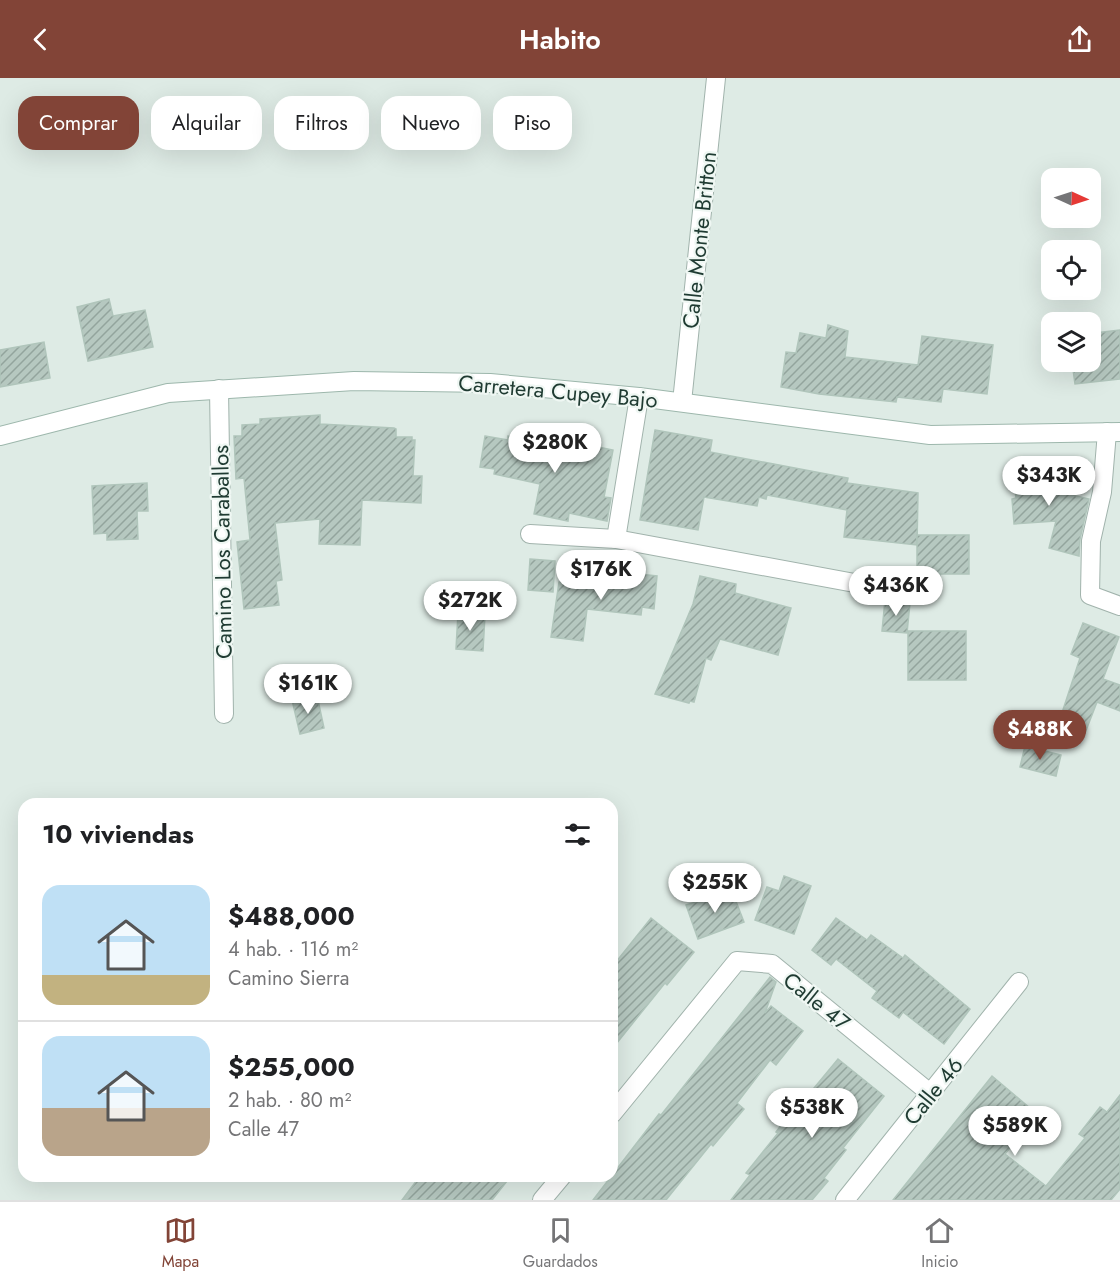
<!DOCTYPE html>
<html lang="es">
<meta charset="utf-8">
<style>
:root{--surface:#fff;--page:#f6f6f6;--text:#202124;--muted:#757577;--line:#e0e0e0;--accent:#824437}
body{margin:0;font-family:Jost,sans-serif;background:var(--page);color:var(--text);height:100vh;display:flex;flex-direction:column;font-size:22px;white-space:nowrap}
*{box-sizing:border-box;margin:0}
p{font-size:20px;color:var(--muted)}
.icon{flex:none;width:33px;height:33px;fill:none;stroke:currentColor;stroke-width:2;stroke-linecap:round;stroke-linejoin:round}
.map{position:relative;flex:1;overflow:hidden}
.sheet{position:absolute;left:18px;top:720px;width:600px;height:384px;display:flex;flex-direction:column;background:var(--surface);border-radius:18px;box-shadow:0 6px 24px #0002}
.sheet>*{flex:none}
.top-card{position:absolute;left:18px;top:18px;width:600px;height:54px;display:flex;gap:12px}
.needle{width:39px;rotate:93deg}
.tools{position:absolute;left:1041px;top:90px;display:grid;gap:12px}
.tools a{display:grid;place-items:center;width:60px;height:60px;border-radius:12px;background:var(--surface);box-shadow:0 6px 24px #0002;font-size:30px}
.price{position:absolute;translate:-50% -51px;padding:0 14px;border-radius:21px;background:#fff;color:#222;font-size:20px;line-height:39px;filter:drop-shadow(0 2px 3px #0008)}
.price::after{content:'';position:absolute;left:50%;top:36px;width:18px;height:14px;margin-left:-9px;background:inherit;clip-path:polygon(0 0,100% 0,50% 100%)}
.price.selected{background:var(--accent);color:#fff}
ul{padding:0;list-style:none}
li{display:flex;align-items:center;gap:18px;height:150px;padding:0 24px}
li+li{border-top:2px solid var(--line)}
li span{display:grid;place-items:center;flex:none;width:168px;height:120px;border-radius:18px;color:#555}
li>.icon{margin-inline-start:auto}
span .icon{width:72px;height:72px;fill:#fffc;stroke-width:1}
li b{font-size:26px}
h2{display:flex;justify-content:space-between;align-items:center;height:72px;padding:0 24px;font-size:26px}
.chip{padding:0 21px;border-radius:18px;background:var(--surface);box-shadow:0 6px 24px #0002;font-size:21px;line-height:54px}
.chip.selected{background:var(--accent);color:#fff}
header{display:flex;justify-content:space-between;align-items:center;height:78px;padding:0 24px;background:var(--accent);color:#fff;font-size:27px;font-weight:600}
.dock{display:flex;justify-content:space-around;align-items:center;height:84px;border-top:2px solid var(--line);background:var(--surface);font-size:16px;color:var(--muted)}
.dock a{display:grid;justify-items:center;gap:3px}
.dock .selected{color:var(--accent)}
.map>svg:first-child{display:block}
.building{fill:url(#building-hatch);stroke:#b0c5bb;stroke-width:1.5}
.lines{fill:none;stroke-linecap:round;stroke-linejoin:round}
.street-casing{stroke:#a1b3ac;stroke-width:20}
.secondary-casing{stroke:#9db7ac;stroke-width:20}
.street{stroke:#fff;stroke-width:18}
.secondary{stroke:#fff;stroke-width:18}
.labels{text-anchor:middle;stroke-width:4.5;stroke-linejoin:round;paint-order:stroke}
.street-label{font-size:22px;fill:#1f3b32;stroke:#eff7f3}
</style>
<header><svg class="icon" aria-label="back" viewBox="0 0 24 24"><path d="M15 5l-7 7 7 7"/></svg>Habito<svg class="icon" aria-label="share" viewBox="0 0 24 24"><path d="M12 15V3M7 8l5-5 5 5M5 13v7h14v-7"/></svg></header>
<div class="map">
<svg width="1120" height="1122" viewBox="0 0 1120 1122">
<defs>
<pattern id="building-hatch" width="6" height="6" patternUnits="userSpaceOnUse" patternTransform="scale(1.5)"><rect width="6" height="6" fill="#b6c8c0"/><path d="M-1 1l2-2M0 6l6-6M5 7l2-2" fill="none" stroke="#93a49d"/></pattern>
</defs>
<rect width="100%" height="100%" fill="#deebe5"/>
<g class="building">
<path d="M109,221L113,238L145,232L153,269L88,283L77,229Z"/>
<path d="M828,247L848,253L845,279L918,287L922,258L993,267L987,316L943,311L941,324L897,319L896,324L819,316L781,309L786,274L796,275L800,255L826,260Z"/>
<path d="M1120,252V301L1075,306L1072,284H1090V277H1097L1095,255Z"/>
<path d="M44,264L50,300L0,309V272Z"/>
<path d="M320,337V346L394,350L396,351V359H412V362H415L413,398H422L421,425L362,422L360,467L319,466L320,441L275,445L282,502L276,503L279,527L244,531L237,464L250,462L244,400L236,401L234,358H242V347L260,346V341Z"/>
<path d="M655,352L712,362L710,374L848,400L847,405L918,415L917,467L844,459L847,432L767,417L766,421L759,419L757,428L704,419L698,452L640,442Z"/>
<path d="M485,358L508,362V358L568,367L569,363L613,372L604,419L611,420L607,443L569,435L568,443L534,436L540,406L494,396L495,391L480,389Z"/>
<path d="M1052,387L1055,413L1089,421L1080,461L1079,478L1049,470L1056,443L1014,446L1012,421L1016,420L1012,392Z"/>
<path d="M147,405L148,433H137L138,461L107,462V455L94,456L92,408Z"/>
<path d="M917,457H969V496H940V505L917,504Z"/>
<path d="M530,481L555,483L553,514L528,512Z"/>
<path d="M600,492L657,498L654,531L642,529L641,537L587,531L583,563L551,559L559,504L598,509Z"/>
<path d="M700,498L736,506L735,515L791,530L778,577L720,561L711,582L706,580L694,624L690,623L689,625L655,616L693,526Z"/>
<path d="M885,522L910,525L907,555L882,553Z"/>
<path d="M458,535L485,537L483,573L456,571Z"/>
<path d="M1083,545L1119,559L1103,601L1120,607V633L1097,624L1085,655L1058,647L1080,580L1071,576Z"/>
<rect x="908" y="553" width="58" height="49"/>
<path d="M292,622H318L324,650L300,656Z"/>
<path d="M1025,668L1061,677L1056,698L1020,689Z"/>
<path d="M784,798L811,808L794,856L755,842L767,809L779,813Z"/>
<path d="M732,813L744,844L698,861L686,827Z"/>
<path d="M651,840L694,874L667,907L665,905L612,971V889Z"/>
<path d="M836,840L867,862L871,857L903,880L905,877L970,931L944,966L903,934L899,940L872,920L877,913L836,881L831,887L812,872Z"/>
<path d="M770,899L776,904L765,935L771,928L803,953L776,987L770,982L737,1025L744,1031L713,1068L711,1066L666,1122H593L659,1036L661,1037Z"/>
<path d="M838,981L884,1018L843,1070L846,1072L824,1100L828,1103L812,1122H731L750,1097L746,1095L778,1055L776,1054L788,1038L790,1039Z"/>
<path d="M992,998L1037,1036L1005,1076L1046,1108L1085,1060L1079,1056L1100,1029L1107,1034L1120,1017V1111L1111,1122H893Z"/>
<path d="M420,1098H511L492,1122H402Z"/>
</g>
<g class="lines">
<g class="street-casing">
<g id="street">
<path d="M219,311L224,636"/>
<path d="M682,324L716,0"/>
<path d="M1107,354L1102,414L1091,463L1090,517L1120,528"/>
<path d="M530,456L616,461L887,511"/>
<path d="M616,461L639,319"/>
<path d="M612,1036L737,883L772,886L931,1016"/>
<path d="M542,1122L562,1098"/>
<path d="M845,1122L1019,904"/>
</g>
</g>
<g class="secondary-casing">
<path id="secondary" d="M0,358L168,315L354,303L490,305L639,319L930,357L1120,354"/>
</g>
<use href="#street" class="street"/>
<use href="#secondary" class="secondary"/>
</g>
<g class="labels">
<g class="street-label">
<text transform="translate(699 162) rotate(-84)" y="8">Calle Monte Britton</text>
<text transform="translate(558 313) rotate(5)" y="8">Carretera Cupey Bajo</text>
<text transform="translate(222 474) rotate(-91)" y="8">Camino Los Caraballos</text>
<text transform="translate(817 923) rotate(39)" y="8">Calle 47</text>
<text transform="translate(933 1013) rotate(-51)" y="8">Calle 46</text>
</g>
</g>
</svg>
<div class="tools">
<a><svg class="needle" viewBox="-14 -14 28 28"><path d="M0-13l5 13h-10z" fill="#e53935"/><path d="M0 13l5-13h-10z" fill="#757577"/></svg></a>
<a><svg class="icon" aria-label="locate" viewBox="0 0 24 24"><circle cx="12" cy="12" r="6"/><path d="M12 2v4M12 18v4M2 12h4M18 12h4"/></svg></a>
<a><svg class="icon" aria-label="layers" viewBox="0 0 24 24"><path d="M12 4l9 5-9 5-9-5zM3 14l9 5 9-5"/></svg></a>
</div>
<b class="price" style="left:555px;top:396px">$280K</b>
<b class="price" style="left:1049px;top:429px">$343K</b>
<b class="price" style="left:601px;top:523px">$176K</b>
<b class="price" style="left:896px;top:539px">$436K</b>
<b class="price" style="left:470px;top:554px">$272K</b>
<b class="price" style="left:308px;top:637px">$161K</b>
<b class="price selected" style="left:1040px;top:683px">$488K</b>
<b class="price" style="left:715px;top:836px">$255K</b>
<b class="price" style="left:812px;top:1061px">$538K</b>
<b class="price" style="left:1015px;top:1079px">$589K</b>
<div class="top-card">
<a class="chip selected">Comprar</a>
<a class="chip">Alquilar</a>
<a class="chip">Filtros</a>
<a class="chip">Nuevo</a>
<a class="chip">Piso</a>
</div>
<section class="sheet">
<h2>10 viviendas<svg class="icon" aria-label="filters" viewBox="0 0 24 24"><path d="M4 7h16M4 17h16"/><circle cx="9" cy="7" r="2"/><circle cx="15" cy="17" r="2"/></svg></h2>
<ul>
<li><span style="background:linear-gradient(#bfe0f5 75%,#c2b280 0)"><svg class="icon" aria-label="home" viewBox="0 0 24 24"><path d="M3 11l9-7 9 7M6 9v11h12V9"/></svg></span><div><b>$488,000</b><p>4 hab. · 116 m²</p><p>Camino Sierra</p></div></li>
<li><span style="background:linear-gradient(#bfe0f5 60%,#b9a48a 0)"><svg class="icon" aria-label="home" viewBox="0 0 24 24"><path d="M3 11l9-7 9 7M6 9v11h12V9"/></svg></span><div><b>$255,000</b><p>2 hab. · 80 m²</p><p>Calle 47</p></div></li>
</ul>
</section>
</div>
<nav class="dock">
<a class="selected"><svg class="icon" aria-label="map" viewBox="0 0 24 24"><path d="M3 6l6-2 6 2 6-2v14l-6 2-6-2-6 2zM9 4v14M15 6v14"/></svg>Mapa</a>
<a><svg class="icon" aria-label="saved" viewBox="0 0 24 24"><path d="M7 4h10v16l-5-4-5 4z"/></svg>Guardados</a>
<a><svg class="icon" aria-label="home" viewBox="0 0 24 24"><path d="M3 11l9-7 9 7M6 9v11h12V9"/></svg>Inicio</a>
</nav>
